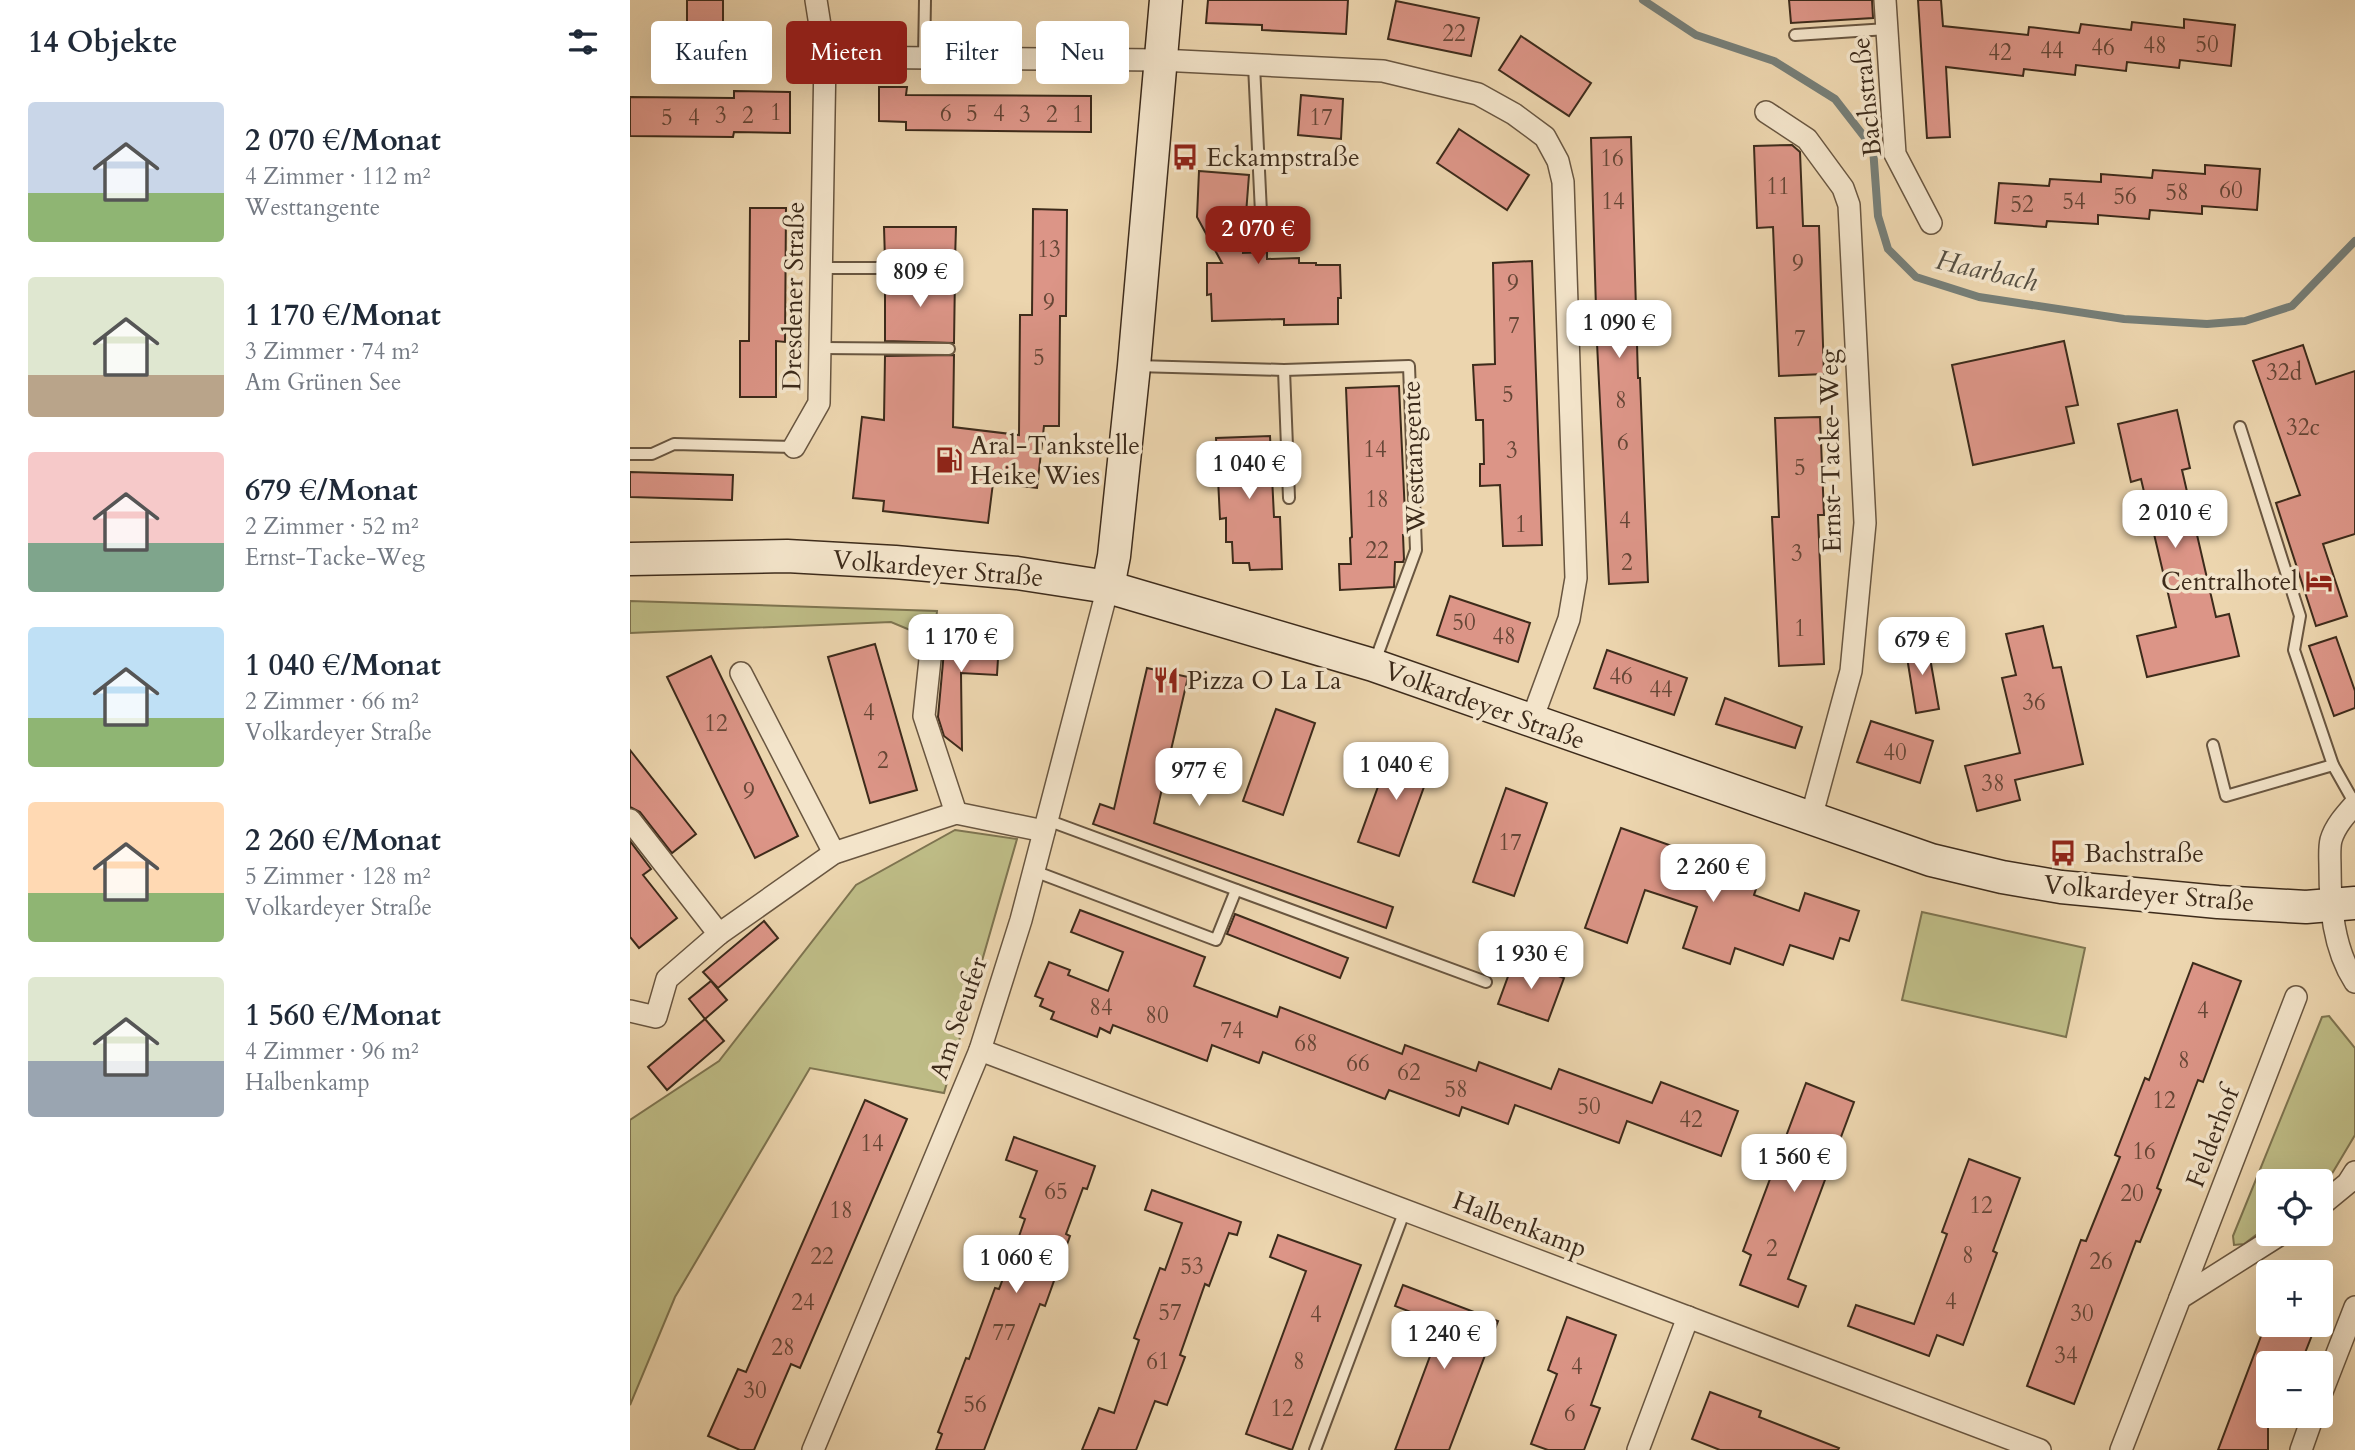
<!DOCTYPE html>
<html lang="de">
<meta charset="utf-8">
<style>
:root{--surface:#fff;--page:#f2f2f3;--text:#1f2937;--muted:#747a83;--accent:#8f2418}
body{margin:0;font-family:Cardo,serif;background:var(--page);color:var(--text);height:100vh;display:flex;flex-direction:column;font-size:26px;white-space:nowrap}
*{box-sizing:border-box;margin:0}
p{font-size:23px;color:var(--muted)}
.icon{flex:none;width:38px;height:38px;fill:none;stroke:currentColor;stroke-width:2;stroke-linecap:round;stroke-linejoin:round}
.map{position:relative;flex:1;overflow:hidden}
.details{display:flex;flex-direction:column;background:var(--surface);width:630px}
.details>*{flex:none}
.hud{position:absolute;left:21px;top:21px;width:665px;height:63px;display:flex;gap:14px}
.buttons{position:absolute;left:1626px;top:1169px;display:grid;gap:14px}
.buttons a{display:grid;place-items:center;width:77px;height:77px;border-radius:7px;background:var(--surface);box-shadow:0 7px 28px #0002;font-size:35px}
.price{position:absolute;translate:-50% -60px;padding:0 16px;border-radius:14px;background:#fff;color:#222;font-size:23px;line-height:46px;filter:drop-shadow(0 2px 4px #0008)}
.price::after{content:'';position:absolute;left:50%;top:42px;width:21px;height:16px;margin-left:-10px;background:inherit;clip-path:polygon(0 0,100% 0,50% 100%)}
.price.active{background:var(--accent);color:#fff}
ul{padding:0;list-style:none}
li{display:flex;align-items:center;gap:21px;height:175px;padding:0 28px}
li span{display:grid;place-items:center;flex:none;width:196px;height:140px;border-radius:7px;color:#555}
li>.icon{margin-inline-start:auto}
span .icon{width:84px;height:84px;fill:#fffc;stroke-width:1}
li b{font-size:30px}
h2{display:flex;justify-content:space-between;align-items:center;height:84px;padding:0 28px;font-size:30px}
.tag{padding:0 24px;border-radius:7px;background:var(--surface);box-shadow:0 7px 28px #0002;font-size:24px;line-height:63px}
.tag.active{background:var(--accent);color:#fff}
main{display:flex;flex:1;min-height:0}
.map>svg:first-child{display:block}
.green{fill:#bebc86;stroke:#7e7450;stroke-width:2}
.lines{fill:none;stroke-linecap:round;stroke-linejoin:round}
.stream{stroke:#767e77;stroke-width:8}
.building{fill:#dc9587;stroke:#3d2b1b;stroke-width:2}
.lane-casing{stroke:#695640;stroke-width:14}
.street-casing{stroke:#695640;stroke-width:24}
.secondary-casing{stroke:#3d2b1b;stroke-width:35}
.lane{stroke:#f3e4ca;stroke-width:10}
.street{stroke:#f3e4ca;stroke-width:21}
.secondary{stroke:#f3e4ca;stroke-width:32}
.labels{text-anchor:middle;stroke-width:7;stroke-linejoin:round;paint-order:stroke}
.number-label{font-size:23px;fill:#654636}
.street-label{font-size:26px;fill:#3d2b1b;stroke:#f3e4ca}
.poi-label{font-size:26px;fill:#3d2b1b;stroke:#f3e4ca;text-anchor:start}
.water-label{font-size:28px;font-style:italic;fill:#554e41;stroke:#f3e4ca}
</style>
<main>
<section class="details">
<h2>14 Objekte<svg class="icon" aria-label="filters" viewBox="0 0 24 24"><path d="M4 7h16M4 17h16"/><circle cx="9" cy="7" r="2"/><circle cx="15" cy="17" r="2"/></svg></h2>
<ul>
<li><span style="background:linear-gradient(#c9d6e8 65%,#8fb573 0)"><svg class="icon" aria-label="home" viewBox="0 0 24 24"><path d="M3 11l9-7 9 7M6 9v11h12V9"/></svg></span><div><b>2 070 €/Monat</b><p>4 Zimmer · 112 m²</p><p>Westtangente</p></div></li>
<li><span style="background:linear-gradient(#dfe7d0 70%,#b9a48a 0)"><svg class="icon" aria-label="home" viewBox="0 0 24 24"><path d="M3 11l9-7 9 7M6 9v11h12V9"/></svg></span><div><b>1 170 €/Monat</b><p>3 Zimmer · 74 m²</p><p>Am Grünen See</p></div></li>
<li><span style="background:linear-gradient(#f6c9c9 65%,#7fa58c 0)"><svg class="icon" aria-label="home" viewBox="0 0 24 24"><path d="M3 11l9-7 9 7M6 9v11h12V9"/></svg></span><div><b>679 €/Monat</b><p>2 Zimmer · 52 m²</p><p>Ernst-Tacke-Weg</p></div></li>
<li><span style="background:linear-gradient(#bfe0f5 65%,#8fb573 0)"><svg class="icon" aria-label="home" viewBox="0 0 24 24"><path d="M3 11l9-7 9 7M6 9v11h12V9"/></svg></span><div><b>1 040 €/Monat</b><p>2 Zimmer · 66 m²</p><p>Volkardeyer Straße</p></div></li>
<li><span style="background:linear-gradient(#ffd9b3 65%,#8fb573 0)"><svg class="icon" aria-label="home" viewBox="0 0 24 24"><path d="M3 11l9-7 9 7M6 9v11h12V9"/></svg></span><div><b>2 260 €/Monat</b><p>5 Zimmer · 128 m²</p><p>Volkardeyer Straße</p></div></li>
<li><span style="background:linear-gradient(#dfe7d0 60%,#9aa5b1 0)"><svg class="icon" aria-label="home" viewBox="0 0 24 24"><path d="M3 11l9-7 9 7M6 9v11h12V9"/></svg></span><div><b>1 560 €/Monat</b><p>4 Zimmer · 96 m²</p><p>Halbenkamp</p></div></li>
</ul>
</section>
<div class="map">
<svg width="1725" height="1450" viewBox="0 0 1725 1450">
<rect width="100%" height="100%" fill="#ecd5ae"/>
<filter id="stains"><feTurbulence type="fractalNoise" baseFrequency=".00286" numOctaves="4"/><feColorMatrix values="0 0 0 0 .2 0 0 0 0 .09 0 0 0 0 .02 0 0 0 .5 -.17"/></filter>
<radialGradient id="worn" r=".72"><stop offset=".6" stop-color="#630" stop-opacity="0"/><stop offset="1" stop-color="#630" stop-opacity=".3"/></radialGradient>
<g class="green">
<path d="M0,601L307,611L304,640L261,622L0,633Z"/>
<path d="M325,830L387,839L314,1093L180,1068L45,1297L0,1405V1120L89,1061L226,885Z"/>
<path d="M1292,912L1455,948L1436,1037L1272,1000Z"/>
<path d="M1699,1016L1725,1048V1135L1697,1182L1691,1187L1690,1181H1638V1226L1614,1244L1604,1245L1603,1236L1692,1017Z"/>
</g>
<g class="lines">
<path class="stream" d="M1013,0L1066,35L1144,61L1205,99L1243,148L1248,216L1258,249L1286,277L1349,297L1494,319L1577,324L1615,321L1662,306L1725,241"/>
</g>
<g class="building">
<rect x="57" y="0" width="36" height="51"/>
<path d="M578,0H718L716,34L632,30V25L576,23Z"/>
<path d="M1159,0H1242L1243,18L1161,23Z"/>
<path d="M1288,0H1311L1313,26L1398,35L1399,27L1449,33L1451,24L1501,30L1502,22L1554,28V19L1605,25L1601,66L1550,60L1549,68L1497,62L1496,71L1446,65L1445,75L1394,69L1393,76L1316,67L1320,137L1297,138Z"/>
<path d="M766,1L849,18L841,56L758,39Z"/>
<path d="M891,36L961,83L939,116L869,70Z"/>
<path d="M249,87H277L276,95L461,96V132L276,130V122L249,121Z"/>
<path d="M104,91L160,92V133L104,132L103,137L0,136V97L104,98Z"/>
<path d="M671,95L713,99L711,139L668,135Z"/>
<path d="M829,129L899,175L877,210L807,163Z"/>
<path d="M1001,137L1008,378H1010L1018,582L979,584L967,343L961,138Z"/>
<path d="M1162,145L1170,152L1173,226H1189L1194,374L1149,376L1143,227L1127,228L1124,146Z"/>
<path d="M1575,165L1630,169L1627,210L1572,206V214L1520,210L1519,219L1468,215V224L1417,221L1416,227L1365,223L1369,183L1419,186L1420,179L1471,182V174L1522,178L1523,170L1575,174Z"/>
<path d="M569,171L619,175L613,253L637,252V259L669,258V263H686V265H710L711,298H708V324L654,325V319L582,321L581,294L577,295V263H592L567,217Z"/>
<path d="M120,208H156L155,342L146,341V397H110V341H119Z"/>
<path d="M403,209L437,210L436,316H430L429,426H414L407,488L363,483L358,523L253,511L254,501L223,498L232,417L254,420L255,356L324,355L323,427L389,435L390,315H402Z"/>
<path d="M254,227H326L325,261L255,260Z"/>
<path d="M902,261L912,545L873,546L870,485L850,486V464H854L853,420H846L843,365L865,364L863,263Z"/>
<path d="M325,275L324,343L255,341V276Z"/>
<path d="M1434,341L1448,405L1436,407L1444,443L1343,465L1322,365Z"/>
<path d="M1673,345L1686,384L1725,371V534L1693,544L1717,616L1686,626L1646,503L1670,495L1623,361Z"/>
<path d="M769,386L776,535H773L774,559L773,562H765L764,587L710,590L709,564H721L720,538L722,537L716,388Z"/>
<path d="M1547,410L1560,468L1552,470L1586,617L1599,614L1609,656L1517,677L1507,636L1546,627L1511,479L1501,482L1488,424Z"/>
<path d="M1190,417L1194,515H1188L1194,664L1149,666L1142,517H1149L1145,418Z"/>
<path d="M640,436L644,517H650L652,569L620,570L619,563H603L602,542H596V518L590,519L586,438Z"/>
<path d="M0,472L103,475L102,500L0,497Z"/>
<path d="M820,596L900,623L888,662L807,635Z"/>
<path d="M313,617L331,618V640L369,642L367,675L331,673L332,750L314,736L308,717L314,651L312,643Z"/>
<path d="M1413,626L1423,668L1431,667L1453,764L1385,780L1390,800L1347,811L1335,766L1390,753L1372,678L1386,675L1376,634Z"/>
<path d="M1706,637L1725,691V708L1704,716L1679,646Z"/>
<path d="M1297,641L1309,709L1286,713L1275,645Z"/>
<path d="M245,644L287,790L240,803L198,657Z"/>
<path d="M977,650L1057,678L1044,715L964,688Z"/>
<path d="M81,656L168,836L125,858L37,677Z"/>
<path d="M517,668L558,677L524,823L763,907L756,928L463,824L470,804L484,809Z"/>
<path d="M1095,698L1172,727L1165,748L1086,724Z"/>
<path d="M646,709L685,723L653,815L613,801Z"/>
<path d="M1241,721L1303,741L1290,783L1227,762Z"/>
<path d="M762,748L803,762L769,856L728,842Z"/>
<path d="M0,750L66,834L42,853L10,812L0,807Z"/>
<path d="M876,788L917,803L884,896L843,882Z"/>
<path d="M991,828L1130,877L1124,895L1169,911L1175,893L1229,911L1219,941L1210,938L1203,959L1160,945L1153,965L1105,948L1100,964L1053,948L1067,907L1015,890L997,943L955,928Z"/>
<path d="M0,841L21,869L13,875L47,918L9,948L0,937Z"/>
<path d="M450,910L575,957L564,986L647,1017L650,1007L772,1054L775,1045L846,1071L849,1062L921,1089L929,1069L1022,1103L1031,1082L1108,1111L1091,1156L997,1121L989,1143L885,1105L878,1124L832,1107L829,1116L759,1090L755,1099L633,1052L629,1063L582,1045L577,1061L483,1025L480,1033L470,1028L467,1037L421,1019L424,1012L410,1006L413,999L405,996L419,962L440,970L438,975L478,991L493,952L441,932Z"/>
<path d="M605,914L718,958L710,978L597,934Z"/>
<path d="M134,921L148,938L88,988L73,972Z"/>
<path d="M884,960L934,978L918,1021L868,1004Z"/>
<path d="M1563,963L1611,981L1573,1082L1568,1080L1527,1188L1531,1190L1510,1242L1506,1241L1444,1404L1397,1386L1451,1240L1456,1241L1490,1157L1485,1155L1515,1078L1519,1080Z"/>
<path d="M81,981L97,1000L75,1019L59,999Z"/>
<path d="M75,1019L94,1041L37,1090L18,1067Z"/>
<path d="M1176,1083L1224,1102L1158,1279L1176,1286L1168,1307L1110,1285L1121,1255L1113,1251Z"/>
<path d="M235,1100L277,1119L170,1368L161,1364L124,1450H110L78,1436L108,1369L116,1372Z"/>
<path d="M384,1137L465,1166L457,1189L453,1188L436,1234L440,1236L415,1306L410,1304L354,1450H306L312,1434L308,1432L336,1358L339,1359L365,1288L369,1289L387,1242L395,1219L390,1217L407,1171L376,1160Z"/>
<path d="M1339,1159L1390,1178L1363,1251L1367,1253L1333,1345L1307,1335L1299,1356L1218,1326L1226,1305L1284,1324L1317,1234L1312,1232Z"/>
<path d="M522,1190L611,1222L607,1235L599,1233L579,1286L575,1284L550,1355L555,1357L537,1405L525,1401L506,1450H452L469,1408L484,1413L509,1340L504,1338L530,1268L535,1270L552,1223L515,1210Z"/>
<path d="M648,1235L731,1265L662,1450L616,1434L676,1271L640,1257Z"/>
<path d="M773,1285L868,1321L819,1450H765L812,1324L765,1306Z"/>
<path d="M937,1317L986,1335L961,1405L970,1408L954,1450H918L901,1444L927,1374L918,1370Z"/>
<path d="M1636,1323L1686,1325L1671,1363H1638V1450H1588Z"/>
<path d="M1080,1392L1131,1411L1129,1417L1209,1448L1208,1450H1090L1062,1439Z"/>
</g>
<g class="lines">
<g class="lane-casing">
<g id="lane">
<path d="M1165,35L1257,29"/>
<path d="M294,58L295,0"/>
<path d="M624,65L632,234"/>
<path d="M192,268H321"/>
<path d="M191,348L319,349"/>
<path d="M506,366L654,370L779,366L786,550L744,664"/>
<path d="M654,370L659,498"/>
<path d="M1610,427L1670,616L1664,650L1703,765"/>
<path d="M0,454H22L44,444L164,447"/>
<path d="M1583,745L1596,796L1703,765L1725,804"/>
<path d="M417,820L856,982"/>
<path d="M404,871L586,940L606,890"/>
<path d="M685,1450L775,1210"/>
</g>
</g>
<g class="street-casing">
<g id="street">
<path d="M186,0L195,57"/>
<path d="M1255,0L1265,154L1301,223"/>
<path d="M1136,112L1177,139L1213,188L1219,205L1235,523L1221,671L1181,818"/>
<path d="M164,447L189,403L195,57L530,60L753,71L848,94L884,114L915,137L928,161L933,182L946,578L939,619L901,722"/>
<path d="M301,650L294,716L326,813"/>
<path d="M111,673L204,853"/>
<path d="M1725,804C1716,814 1705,826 1701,840C1699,848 1700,859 1700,867C1700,906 1703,948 1725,982"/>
<path d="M0,820L89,934"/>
<path d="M0,1011L26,1017L37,979L89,934L204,853L326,813L414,831"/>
<path d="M350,1050L1410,1450"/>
<path d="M1690,1206L1718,1183L1725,1172"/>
<path d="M1550,1298L1666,997"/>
<path d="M1690,1397L1725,1307"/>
<path d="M183,1450L350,1050L391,920L478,587"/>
<path d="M1008,1450L1058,1317"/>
<path d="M1491,1450L1550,1298L1651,1234"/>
<path d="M1671,1450L1683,1416"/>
</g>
</g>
<g class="secondary-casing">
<g id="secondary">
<path d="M0,559L157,556L265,562L387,573L478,587L743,665L1301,860L1372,877L1431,887L1588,902L1676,907L1725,903"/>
<path d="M478,587L484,556L504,366L536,0"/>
</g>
</g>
<use href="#lane" class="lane"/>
<use href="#street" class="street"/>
<use href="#secondary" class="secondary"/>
</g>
<defs>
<g id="bus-bare" transform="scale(2.1)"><path d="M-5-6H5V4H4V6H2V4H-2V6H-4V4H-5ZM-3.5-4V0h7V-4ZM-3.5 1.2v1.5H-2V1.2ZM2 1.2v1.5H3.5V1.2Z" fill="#8f2418" stroke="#f3e4ca" stroke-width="2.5" paint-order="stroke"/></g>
<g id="fuel-bare" transform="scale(2.1)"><path d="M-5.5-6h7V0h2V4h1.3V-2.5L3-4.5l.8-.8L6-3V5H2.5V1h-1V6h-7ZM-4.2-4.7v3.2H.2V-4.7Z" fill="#8f2418" stroke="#f3e4ca" stroke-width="2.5" paint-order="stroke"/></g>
<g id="hotel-bare" transform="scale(2.1)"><path d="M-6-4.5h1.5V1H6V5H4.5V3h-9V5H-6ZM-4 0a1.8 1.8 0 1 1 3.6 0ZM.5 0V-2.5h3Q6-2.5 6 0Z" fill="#8f2418" stroke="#f3e4ca" stroke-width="2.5" paint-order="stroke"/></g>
<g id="restaurant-bare" transform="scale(2.1)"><path d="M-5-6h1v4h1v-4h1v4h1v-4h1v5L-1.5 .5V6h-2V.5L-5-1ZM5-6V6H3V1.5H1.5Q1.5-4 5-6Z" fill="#8f2418" stroke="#f3e4ca" stroke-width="2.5" paint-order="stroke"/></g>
</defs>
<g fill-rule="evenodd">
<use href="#bus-bare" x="555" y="157"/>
<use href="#fuel-bare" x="319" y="460"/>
<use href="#hotel-bare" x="1689" y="581"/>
<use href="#restaurant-bare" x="536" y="680"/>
<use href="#bus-bare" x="1433" y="853"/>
</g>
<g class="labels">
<g class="number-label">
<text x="824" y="41">22</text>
<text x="1577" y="52">50</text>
<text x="1525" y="53">48</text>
<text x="1473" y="55">46</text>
<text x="1422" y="58">44</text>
<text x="1370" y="60">42</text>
<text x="146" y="120">1</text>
<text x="316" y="121">6</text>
<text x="342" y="121">5</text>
<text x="369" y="121">4</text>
<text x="395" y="122">3</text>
<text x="422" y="122">2</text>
<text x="448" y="122">1</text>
<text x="91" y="123">3</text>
<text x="118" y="123">2</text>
<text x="37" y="125">5</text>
<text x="64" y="125">4</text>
<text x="691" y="125">17</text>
<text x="982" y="166">16</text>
<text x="1148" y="194">11</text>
<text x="1601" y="198">60</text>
<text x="1547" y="200">58</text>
<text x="1495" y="204">56</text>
<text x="983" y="209">14</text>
<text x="1444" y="209">54</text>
<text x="1392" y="212">52</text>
<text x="419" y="257">13</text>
<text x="1168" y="271">9</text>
<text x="883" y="291">9</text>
<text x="419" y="310">9</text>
<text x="884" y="333">7</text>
<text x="1170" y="346">7</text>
<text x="409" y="365">5</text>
<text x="1654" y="380">32d</text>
<text x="878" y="402">5</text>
<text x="991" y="408">8</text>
<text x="1673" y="435">32c</text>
<text x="993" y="450">6</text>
<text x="745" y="457">14</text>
<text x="882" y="458">3</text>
<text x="1170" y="475">5</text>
<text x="747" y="507">18</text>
<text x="995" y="528">4</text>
<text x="891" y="532">1</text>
<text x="747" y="558">22</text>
<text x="1167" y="561">3</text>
<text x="997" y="570">2</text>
<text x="834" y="630">50</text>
<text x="1170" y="636">1</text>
<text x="874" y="644">48</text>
<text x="991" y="684">46</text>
<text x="1031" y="697">44</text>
<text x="1404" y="710">36</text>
<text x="239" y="720">4</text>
<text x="86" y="731">12</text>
<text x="1265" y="760">40</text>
<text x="253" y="768">2</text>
<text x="1363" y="791">38</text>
<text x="119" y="799">9</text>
<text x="880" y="850">17</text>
<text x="471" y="1015">84</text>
<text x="1573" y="1018">4</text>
<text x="527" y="1023">80</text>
<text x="602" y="1038">74</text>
<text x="676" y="1051">68</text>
<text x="1554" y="1068">8</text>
<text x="728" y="1071">66</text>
<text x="779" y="1080">62</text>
<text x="826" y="1097">58</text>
<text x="1534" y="1108">12</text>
<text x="959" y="1114">50</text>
<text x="1061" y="1127">42</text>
<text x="242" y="1151">14</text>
<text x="1514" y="1159">16</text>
<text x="426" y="1199">65</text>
<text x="1502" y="1201">20</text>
<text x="1351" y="1213">12</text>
<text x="211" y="1218">18</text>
<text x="1142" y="1256">2</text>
<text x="1338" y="1263">8</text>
<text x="192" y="1264">22</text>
<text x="1471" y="1269">26</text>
<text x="562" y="1274">53</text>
<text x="1321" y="1309">4</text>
<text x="173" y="1310">24</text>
<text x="540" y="1320">57</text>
<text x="1452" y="1321">30</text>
<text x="686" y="1322">4</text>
<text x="374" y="1340">77</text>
<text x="153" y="1355">28</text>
<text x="1436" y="1363">34</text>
<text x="528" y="1369">61</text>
<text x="669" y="1369">8</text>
<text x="947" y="1374">4</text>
<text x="125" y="1398">30</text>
<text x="345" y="1412">56</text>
<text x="652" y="1416">12</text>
<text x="940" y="1421">6</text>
</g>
<g class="street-label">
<text transform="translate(1236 97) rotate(-96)" y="9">Bachstraße</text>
<text transform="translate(163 296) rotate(-89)" y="9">Dresdener Straße</text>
<text transform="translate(1200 451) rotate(-91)" y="9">Ernst-Tacke-Weg</text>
<text transform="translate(783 457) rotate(-92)" y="9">Westtangente</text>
<text transform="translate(308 568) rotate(5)" y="9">Volkardeyer Straße</text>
<text transform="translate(855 705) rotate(20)" y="9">Volkardeyer Straße</text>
<text transform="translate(1519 893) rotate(5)" y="9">Volkardeyer Straße</text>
<text transform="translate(328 1018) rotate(-71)" y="9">Am Seeufer</text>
<text transform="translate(1582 1137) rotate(-69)" y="9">Felderhof</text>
<text transform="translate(890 1224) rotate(21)" y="9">Halbenkamp</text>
</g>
<g class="poi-label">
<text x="576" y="166">Eckampstraße</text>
<text x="340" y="454">Aral-Tankstelle<tspan x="340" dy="30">Heike Wies</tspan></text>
<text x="1668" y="590" text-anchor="end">Centralhotel</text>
<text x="557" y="689">Pizza O La La</text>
<text x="1454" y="862">Bachstraße</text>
</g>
<g class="water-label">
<text transform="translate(1357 270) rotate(13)" y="10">Haarbach</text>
</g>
</g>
<rect width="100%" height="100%" filter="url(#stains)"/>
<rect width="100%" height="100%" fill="url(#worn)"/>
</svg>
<div class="buttons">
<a><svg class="icon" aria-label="locate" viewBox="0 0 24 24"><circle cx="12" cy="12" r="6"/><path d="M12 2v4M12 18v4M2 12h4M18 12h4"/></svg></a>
<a>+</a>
<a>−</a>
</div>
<b class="price active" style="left:628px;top:266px">2 070 €</b>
<b class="price" style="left:290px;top:309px">809 €</b>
<b class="price" style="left:989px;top:360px">1 090 €</b>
<b class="price" style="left:619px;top:501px">1 040 €</b>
<b class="price" style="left:1545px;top:550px">2 010 €</b>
<b class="price" style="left:331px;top:674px">1 170 €</b>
<b class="price" style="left:1292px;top:677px">679 €</b>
<b class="price" style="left:766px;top:802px">1 040 €</b>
<b class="price" style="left:569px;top:808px">977 €</b>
<b class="price" style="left:1083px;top:904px">2 260 €</b>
<b class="price" style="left:901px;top:991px">1 930 €</b>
<b class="price" style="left:1164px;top:1194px">1 560 €</b>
<b class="price" style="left:386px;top:1295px">1 060 €</b>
<b class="price" style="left:814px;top:1371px">1 240 €</b>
<div class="hud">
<a class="tag">Kaufen</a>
<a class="tag active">Mieten</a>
<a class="tag">Filter</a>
<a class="tag">Neu</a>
</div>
</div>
</main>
